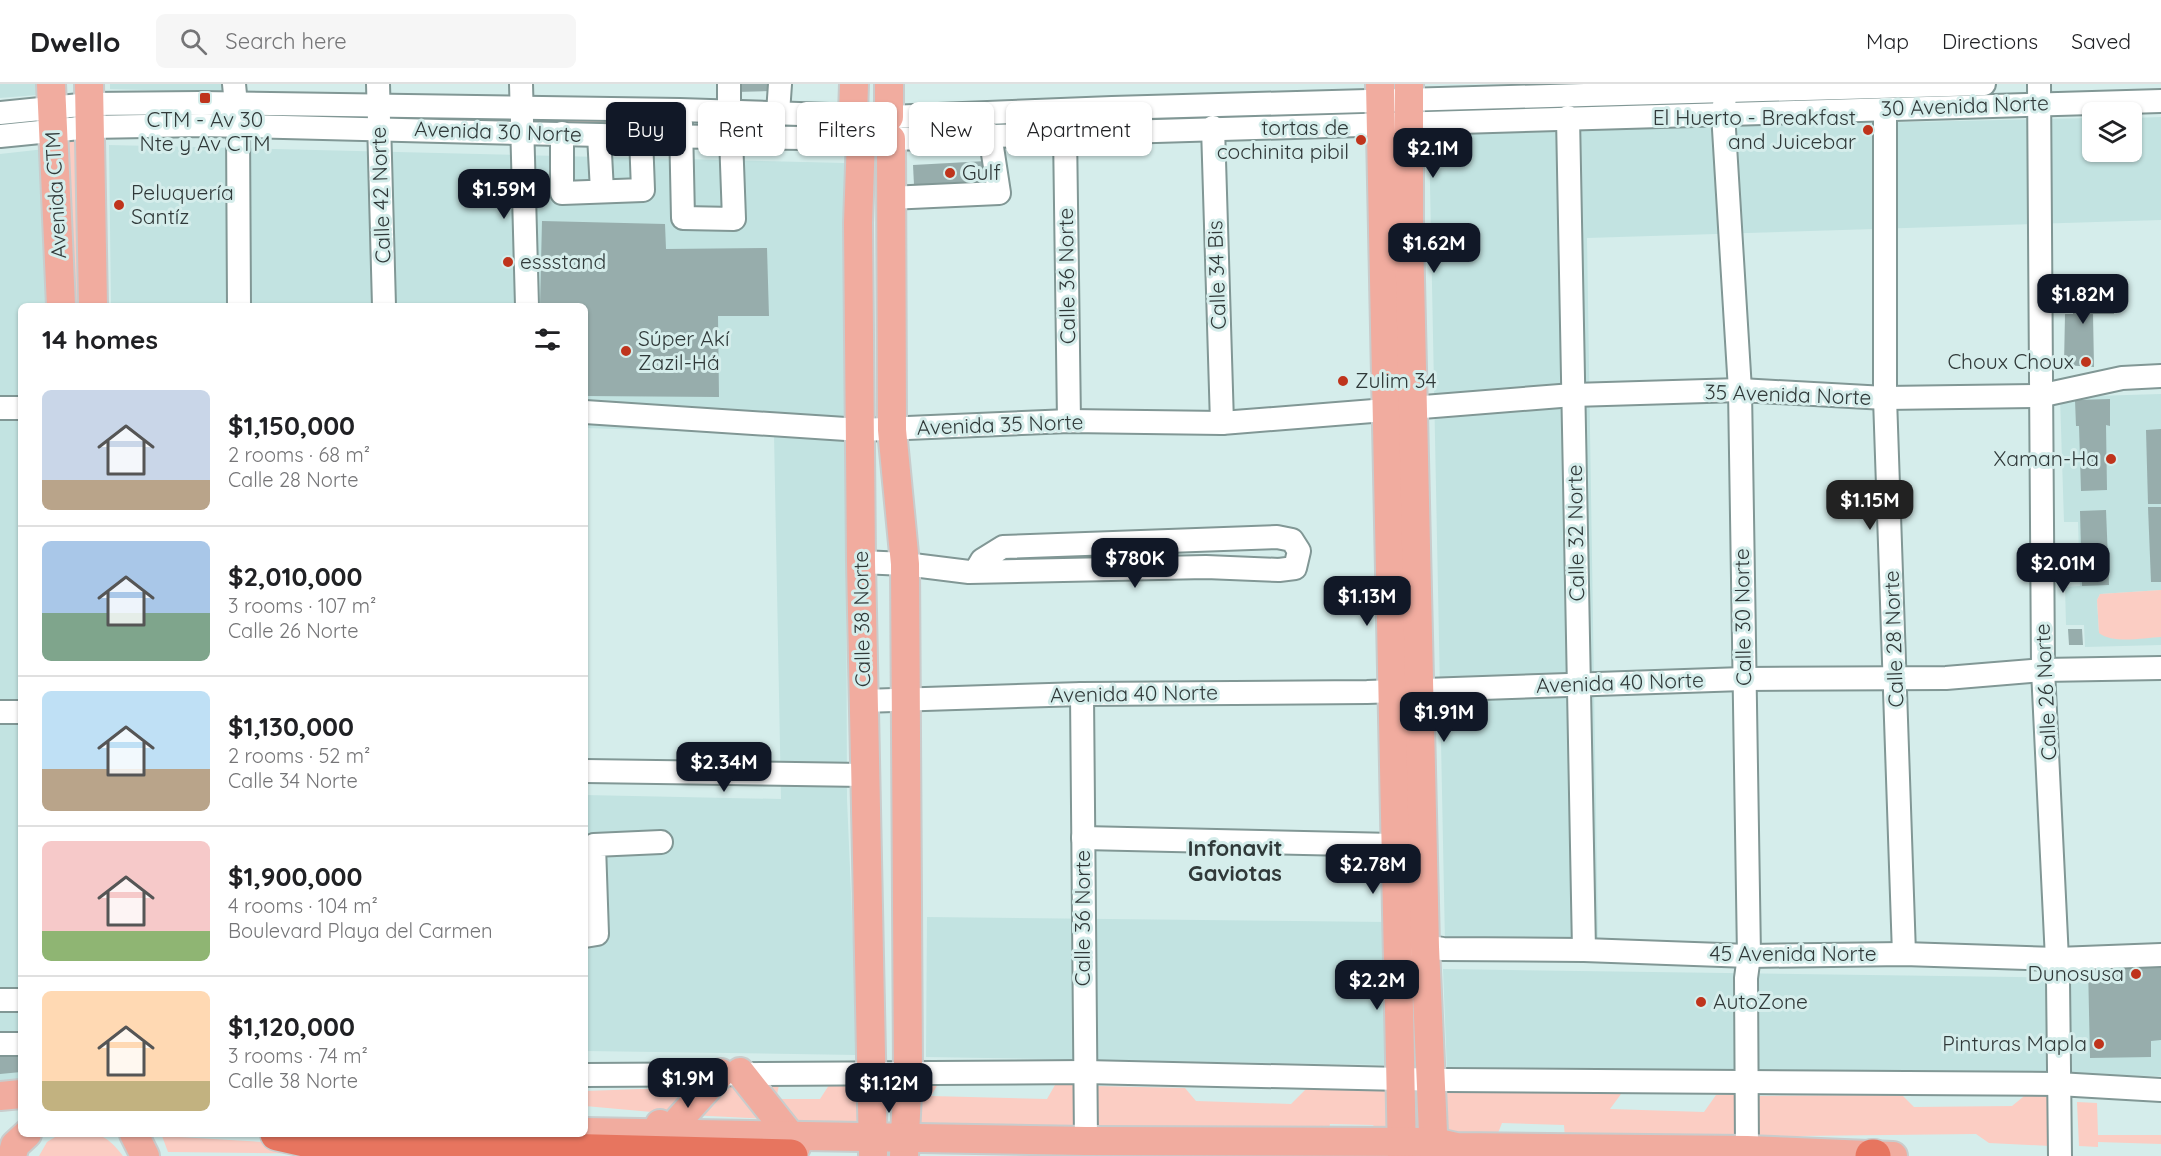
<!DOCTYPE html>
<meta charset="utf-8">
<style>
:root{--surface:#fff;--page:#f6f6f6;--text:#202124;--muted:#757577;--line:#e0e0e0;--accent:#111827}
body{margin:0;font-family:Quicksand,sans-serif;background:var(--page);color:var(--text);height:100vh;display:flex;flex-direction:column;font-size:22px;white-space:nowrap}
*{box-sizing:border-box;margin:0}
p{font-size:20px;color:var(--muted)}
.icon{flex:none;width:33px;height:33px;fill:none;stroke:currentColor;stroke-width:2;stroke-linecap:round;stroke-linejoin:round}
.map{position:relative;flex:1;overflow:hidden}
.sheet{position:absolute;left:18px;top:219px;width:570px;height:834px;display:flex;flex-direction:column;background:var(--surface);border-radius:9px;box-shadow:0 2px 4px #0004}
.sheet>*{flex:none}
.banner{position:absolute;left:606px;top:18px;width:570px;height:54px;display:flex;gap:12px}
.fabs{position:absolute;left:2082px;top:18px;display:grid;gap:12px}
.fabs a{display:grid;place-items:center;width:60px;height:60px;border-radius:9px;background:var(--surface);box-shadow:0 2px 4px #0004;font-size:30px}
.price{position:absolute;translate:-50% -51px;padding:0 14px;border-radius:12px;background:var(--accent);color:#fff;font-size:20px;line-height:39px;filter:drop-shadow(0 2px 3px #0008)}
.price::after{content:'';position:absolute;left:50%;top:36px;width:18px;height:14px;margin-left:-9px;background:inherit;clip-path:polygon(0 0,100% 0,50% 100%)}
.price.active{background:#222;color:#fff}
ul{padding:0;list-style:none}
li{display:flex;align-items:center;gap:18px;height:150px;padding:0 24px}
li+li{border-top:2px solid var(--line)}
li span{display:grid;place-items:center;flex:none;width:168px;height:120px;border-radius:9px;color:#555}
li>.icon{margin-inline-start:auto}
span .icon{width:72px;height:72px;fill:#fffc;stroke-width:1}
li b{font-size:26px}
h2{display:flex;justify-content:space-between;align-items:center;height:72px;padding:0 24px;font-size:26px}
.chip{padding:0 21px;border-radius:9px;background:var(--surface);box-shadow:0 2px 4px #0004;font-size:21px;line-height:54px}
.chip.active{background:var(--accent);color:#fff}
header{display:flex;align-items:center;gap:36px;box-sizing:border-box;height:84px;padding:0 30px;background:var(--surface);border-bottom:2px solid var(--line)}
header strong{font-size:28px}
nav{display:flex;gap:33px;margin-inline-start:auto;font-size:21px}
.search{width:420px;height:54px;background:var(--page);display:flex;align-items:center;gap:15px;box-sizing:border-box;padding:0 21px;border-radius:9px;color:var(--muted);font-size:22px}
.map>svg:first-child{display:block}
.built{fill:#c2e3e1}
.green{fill:#fbcdc3}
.building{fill:#97adac}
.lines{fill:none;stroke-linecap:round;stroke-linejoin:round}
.minor-casing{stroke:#819795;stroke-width:26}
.major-casing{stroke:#c9cccc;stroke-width:32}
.highway-casing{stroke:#c9cccc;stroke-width:36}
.minor{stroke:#fff;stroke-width:22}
.major{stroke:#f1ac9f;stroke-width:28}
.highway{stroke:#e7755f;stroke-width:33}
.poi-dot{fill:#bf341c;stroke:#d5edeb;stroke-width:2}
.labels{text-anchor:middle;stroke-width:6;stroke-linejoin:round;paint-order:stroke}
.street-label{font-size:21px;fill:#303939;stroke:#d5edeb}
.poi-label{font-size:21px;fill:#303939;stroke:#d5edeb;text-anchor:end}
.neighbourhood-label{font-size:22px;font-weight:bold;fill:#303939;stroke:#d5edeb}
</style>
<header>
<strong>Dwello</strong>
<div class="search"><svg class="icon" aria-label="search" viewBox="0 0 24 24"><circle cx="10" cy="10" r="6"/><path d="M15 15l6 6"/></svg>Search here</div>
<nav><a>Map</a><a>Directions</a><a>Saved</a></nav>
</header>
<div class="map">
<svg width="2161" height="1072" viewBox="0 0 2161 1072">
<rect width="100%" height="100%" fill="#d5edeb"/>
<g class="built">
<path d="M0,0H37V11L0,14Z"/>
<path d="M110,0H247V9L110,5Z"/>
<path d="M2161,33V136L1587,154L1598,858L1445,860L1429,49L2092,34V68H2132V34Z"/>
<path d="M109,61L845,79L847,715L858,971L585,967V711L781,715L774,350L585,344V222H111Z"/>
<path d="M45,65L46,222H21V998L0,1001V70Z"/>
<path d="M2161,310V506L2100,510L2097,516L2099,549L2112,554L2161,553V561L2085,563L2084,541H2066L2065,503L2080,502L2078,438H2064L2060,313Z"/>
<path d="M927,833L1387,838L1386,981L926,973Z"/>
<path d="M1443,885L2161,895V992L1447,987Z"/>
</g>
<g class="green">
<path d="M1367,26L1371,30L905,45L907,40Z"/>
<path d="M538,35L661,37H675L676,42L540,38Z"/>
<path d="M69,57H74L78,61L80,222H69L66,59Z"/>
<path d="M2161,506V553C2143,554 2113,560 2099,549L2097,516L2100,510Z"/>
<path d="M831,998L862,999V1029L852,1042L791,1039L758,1002L779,1001L776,1015H820Z"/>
<path d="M920,1000H938L931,1012L1047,1015L1055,1001H1073V1045L920,1041Z"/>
<path d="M742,1002L770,1035L690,1031L718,1003Z"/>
<path d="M1095,1002L1185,1004L1196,1017L1291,1020L1306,1005L1392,1007L1393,1051H1379L1373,1041L1330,1040L1329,1045H1092Z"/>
<path d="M699,1003L674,1030L585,1022V1007Z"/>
<path d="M1442,1005L1621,1010L1610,1025L1704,1028L1716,1011L1734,1010L1737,1014L1738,1058L1565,1054L1564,1041L1502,1039L1496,1054L1442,1048Z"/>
<path d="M2028,1009L2049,1011L2050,1062L1989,1059L1976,1050L1799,1052L1791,1060L1758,1059L1757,1012L1902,1011L1914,1023L2012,1022Z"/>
<path d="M2077,1018L2097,1019L2098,1051H2161V1060L2098,1058V1063L2079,1062Z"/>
<path d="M60,1050C93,1050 102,1044 123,1072H39L47,1058Z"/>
<path d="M162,1052L503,1072L168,1068Z"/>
</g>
<g class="building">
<path d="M736,0H773V7L736,8Z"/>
<path d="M986,77L987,97L914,101L913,81Z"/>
<path d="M542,137L665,140L666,165L767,164L769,232H718L719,313L585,312V222H540Z"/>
<path d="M2102,205L2103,215H2114V230H2093L2094,283L2064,281L2065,230H2073V220H2065V206Z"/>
<path d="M2110,315V342L2106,341L2107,406L2081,407L2079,342H2076L2075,316Z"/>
<path d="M2161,345V420H2148L2146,346Z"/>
<path d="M2148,423H2161V498H2151Z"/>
<path d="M2106,426L2109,501L2082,502L2080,427Z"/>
<path d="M2068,545H2082L2083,561H2069Z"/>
<path d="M2149,878H2161V956L2151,957V973L2090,974L2088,881L2149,883Z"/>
<path d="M21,967V988L0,990V968Z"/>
</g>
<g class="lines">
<g class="minor-casing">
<g id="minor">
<path d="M234,0L238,42L239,222"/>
<path d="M378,0L384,222"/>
<path d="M521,0L527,222"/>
<path d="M729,0V28"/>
<path d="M2039,0L2043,586L2058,896L2060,1072"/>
<path d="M1725,13L1723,29L1740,306L1749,872L1746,894L1747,1066"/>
<path d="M1885,25V314L1904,870"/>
<path d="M0,29L90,20L200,19L680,26L889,33L1112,24L1984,0"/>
<path d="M778,29L780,0"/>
<path d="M1568,33L1584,866"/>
<path d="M681,40L683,134L734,135L731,53"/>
<path d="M1213,43L1222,339"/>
<path d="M1065,48L1069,337"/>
<path d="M562,49V109L643,106L641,52"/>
<path d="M599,51L602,107"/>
<path d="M0,52L90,43L202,41L641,52L891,55L2161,17"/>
<path d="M889,114L999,109L990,50"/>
<path d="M0,324H21"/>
<path d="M585,328L861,346L1069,337L1222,339L1573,311L1740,306L1885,314L2039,312L2122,294L2161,292"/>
<path d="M861,478L905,480L969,488L1206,483L1279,486L1295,484L1299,467L1292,456L1277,453L1003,463L982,476L975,488"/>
<path d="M1082,610L1086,1057"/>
<path d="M863,617L1082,610L1367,608L1743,595L1946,594L2043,586L2161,584"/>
<path d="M0,628H21"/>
<path d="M585,687L864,691"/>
<path d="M1083,754L1394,761"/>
<path d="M585,852L597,850L594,761L661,758"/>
<path d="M1410,860L1443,865L1584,866L1749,872L1904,870L2057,875L2161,871"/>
<path d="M0,916H21"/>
<path d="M0,960H21"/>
<path d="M585,991L1085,988L1446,996L2058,1000L2161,1006"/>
</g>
</g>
<g class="major-casing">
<g id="major">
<path d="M51,0L61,222"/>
<path d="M89,0L93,222"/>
<path d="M854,0L853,30L861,54L858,139L861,478L873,1070"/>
<path d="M889,0V33"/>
<path d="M1380,0L1402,1072"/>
<path d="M1409,0V151L1425,863L1434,1072"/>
<path d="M891,55L892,346L905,480L908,988L904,1072"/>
<path d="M740,988L790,1051L796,1063"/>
<path d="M0,1012L21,1010"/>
<path d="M660,1040L668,1048L721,989"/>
<path d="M585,1048L1086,1057L1434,1058L1456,1063L1747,1066L1893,1072"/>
<path d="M134,1050L145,1072"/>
<path d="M12,1072L15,1061L27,1050"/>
</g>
</g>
<g class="highway-casing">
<g id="highway">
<path d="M277,1050L309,1057L394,1062L791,1072"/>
<path d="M1872,1072H1874"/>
</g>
</g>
<use href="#minor" class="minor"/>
<use href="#major" class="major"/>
<use href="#highway" class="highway"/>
</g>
<g class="poi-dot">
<rect x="199" y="8" width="12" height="12" rx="3"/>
<circle cx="1868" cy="46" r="6"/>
<circle cx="1361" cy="56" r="6"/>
<circle cx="950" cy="89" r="6"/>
<circle cx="119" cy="121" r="6"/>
<circle cx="508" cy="178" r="6"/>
<circle cx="626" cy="267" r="6"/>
<circle cx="2086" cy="278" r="6"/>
<circle cx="1343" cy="297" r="6"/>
<circle cx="2111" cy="375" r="6"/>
<circle cx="2136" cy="890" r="6"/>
<circle cx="1701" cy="918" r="6"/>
<circle cx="2099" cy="960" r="6"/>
</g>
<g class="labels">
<g class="street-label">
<text transform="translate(1965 22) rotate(-2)" y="7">30 Avenida Norte</text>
<text transform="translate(498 48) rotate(2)" y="7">Avenida 30 Norte</text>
<text transform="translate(56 111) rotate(-93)" y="7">Avenida CTM</text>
<text transform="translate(381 111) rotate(-92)" y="7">Calle 42 Norte</text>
<text transform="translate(1217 191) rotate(-92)" y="7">Calle 34 Bis</text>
<text transform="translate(1067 192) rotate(-91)" y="7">Calle 36 Norte</text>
<text transform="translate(1788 311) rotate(2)" y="7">35 Avenida Norte</text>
<text transform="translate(1000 341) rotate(-2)" y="7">Avenida 35 Norte</text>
<text transform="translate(1576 449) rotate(-91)" y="7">Calle 32 Norte</text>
<text transform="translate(1743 533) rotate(-91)" y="7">Calle 30 Norte</text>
<text transform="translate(862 535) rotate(-91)" y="7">Calle 38 Norte</text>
<text transform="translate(1894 555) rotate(-92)" y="7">Calle 28 Norte</text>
<text transform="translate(1620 599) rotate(-2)" y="7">Avenida 40 Norte</text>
<text transform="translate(2046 608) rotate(-93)" y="7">Calle 26 Norte</text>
<text transform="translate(1134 610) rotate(-1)" y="7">Avenida 40 Norte</text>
<text transform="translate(1083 834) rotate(-90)" y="7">Calle 36 Norte</text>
<text x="1793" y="877">45 Avenida Norte</text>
</g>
<g class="poi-label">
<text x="1856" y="41">El Huerto - Breakfast<tspan x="1856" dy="24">and Juicebar</tspan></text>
<text x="205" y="43" text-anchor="middle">CTM - Av 30<tspan x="205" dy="24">Nte y Av CTM</tspan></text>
<text x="1349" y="51">tortas de<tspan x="1349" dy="24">cochinita pibil</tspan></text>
<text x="962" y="96" text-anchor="start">Gulf</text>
<text x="131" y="116" text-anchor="start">Peluquería<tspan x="131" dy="24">Santíz</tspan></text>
<text x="520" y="185" text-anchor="start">essstand</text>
<text x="638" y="262" text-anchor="start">Súper Akí<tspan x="638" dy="24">Zazil-Há</tspan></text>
<text x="2074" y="285">Choux Choux</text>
<text x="1355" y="304" text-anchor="start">Zulim 34</text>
<text x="2099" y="382">Xaman-Ha</text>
<text x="2124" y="897">Dunosusa</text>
<text x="1713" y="925" text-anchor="start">AutoZone</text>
<text x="2087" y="967">Pinturas Mapla</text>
</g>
<g class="neighbourhood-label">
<text x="1235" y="772">Infonavit<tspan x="1235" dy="25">Gaviotas</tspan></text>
</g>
</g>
</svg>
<div class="fabs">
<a><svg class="icon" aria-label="layers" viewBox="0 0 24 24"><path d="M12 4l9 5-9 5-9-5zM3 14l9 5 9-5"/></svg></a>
</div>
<b class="price" style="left:1433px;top:95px">$2.1M</b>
<b class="price" style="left:504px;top:136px">$1.59M</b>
<b class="price" style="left:1434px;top:190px">$1.62M</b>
<b class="price" style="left:2083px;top:241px">$1.82M</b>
<b class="price active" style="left:1870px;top:447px">$1.15M</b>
<b class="price" style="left:1135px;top:505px">$780K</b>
<b class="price" style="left:2063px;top:510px">$2.01M</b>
<b class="price" style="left:1367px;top:543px">$1.13M</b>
<b class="price" style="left:1444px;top:659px">$1.91M</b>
<b class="price" style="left:724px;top:709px">$2.34M</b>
<b class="price" style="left:1373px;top:811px">$2.78M</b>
<b class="price" style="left:1377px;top:927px">$2.2M</b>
<b class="price" style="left:688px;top:1025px">$1.9M</b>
<b class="price" style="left:889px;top:1030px">$1.12M</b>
<div class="banner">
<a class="chip active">Buy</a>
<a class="chip">Rent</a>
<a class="chip">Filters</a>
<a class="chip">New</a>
<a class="chip">Apartment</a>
</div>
<section class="sheet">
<h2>14 homes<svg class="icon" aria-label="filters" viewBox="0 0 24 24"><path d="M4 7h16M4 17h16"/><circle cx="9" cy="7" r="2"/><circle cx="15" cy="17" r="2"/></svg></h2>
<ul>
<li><span style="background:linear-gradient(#c9d6e8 75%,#b9a48a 0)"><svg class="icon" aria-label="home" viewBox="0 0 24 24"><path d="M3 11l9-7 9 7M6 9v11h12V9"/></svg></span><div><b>$1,150,000</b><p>2 rooms · 68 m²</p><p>Calle 28 Norte</p></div></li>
<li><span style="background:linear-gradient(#a9c7e8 60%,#7fa58c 0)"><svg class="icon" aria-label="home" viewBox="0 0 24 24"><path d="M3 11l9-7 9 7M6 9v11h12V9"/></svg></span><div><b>$2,010,000</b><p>3 rooms · 107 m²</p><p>Calle 26 Norte</p></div></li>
<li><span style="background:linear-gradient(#bfe0f5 65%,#b9a48a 0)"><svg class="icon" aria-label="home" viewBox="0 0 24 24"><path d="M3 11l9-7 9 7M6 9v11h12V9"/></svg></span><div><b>$1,130,000</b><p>2 rooms · 52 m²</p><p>Calle 34 Norte</p></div></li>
<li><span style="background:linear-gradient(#f6c9c9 75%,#8fb573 0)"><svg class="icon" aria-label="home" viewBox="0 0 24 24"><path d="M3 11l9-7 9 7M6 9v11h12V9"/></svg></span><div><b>$1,900,000</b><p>4 rooms · 104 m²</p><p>Boulevard Playa del Carmen</p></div></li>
<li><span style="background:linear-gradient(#ffd9b3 75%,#c2b280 0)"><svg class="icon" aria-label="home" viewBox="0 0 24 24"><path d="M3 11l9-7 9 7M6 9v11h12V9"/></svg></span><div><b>$1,120,000</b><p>3 rooms · 74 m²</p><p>Calle 38 Norte</p></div></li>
</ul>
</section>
</div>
